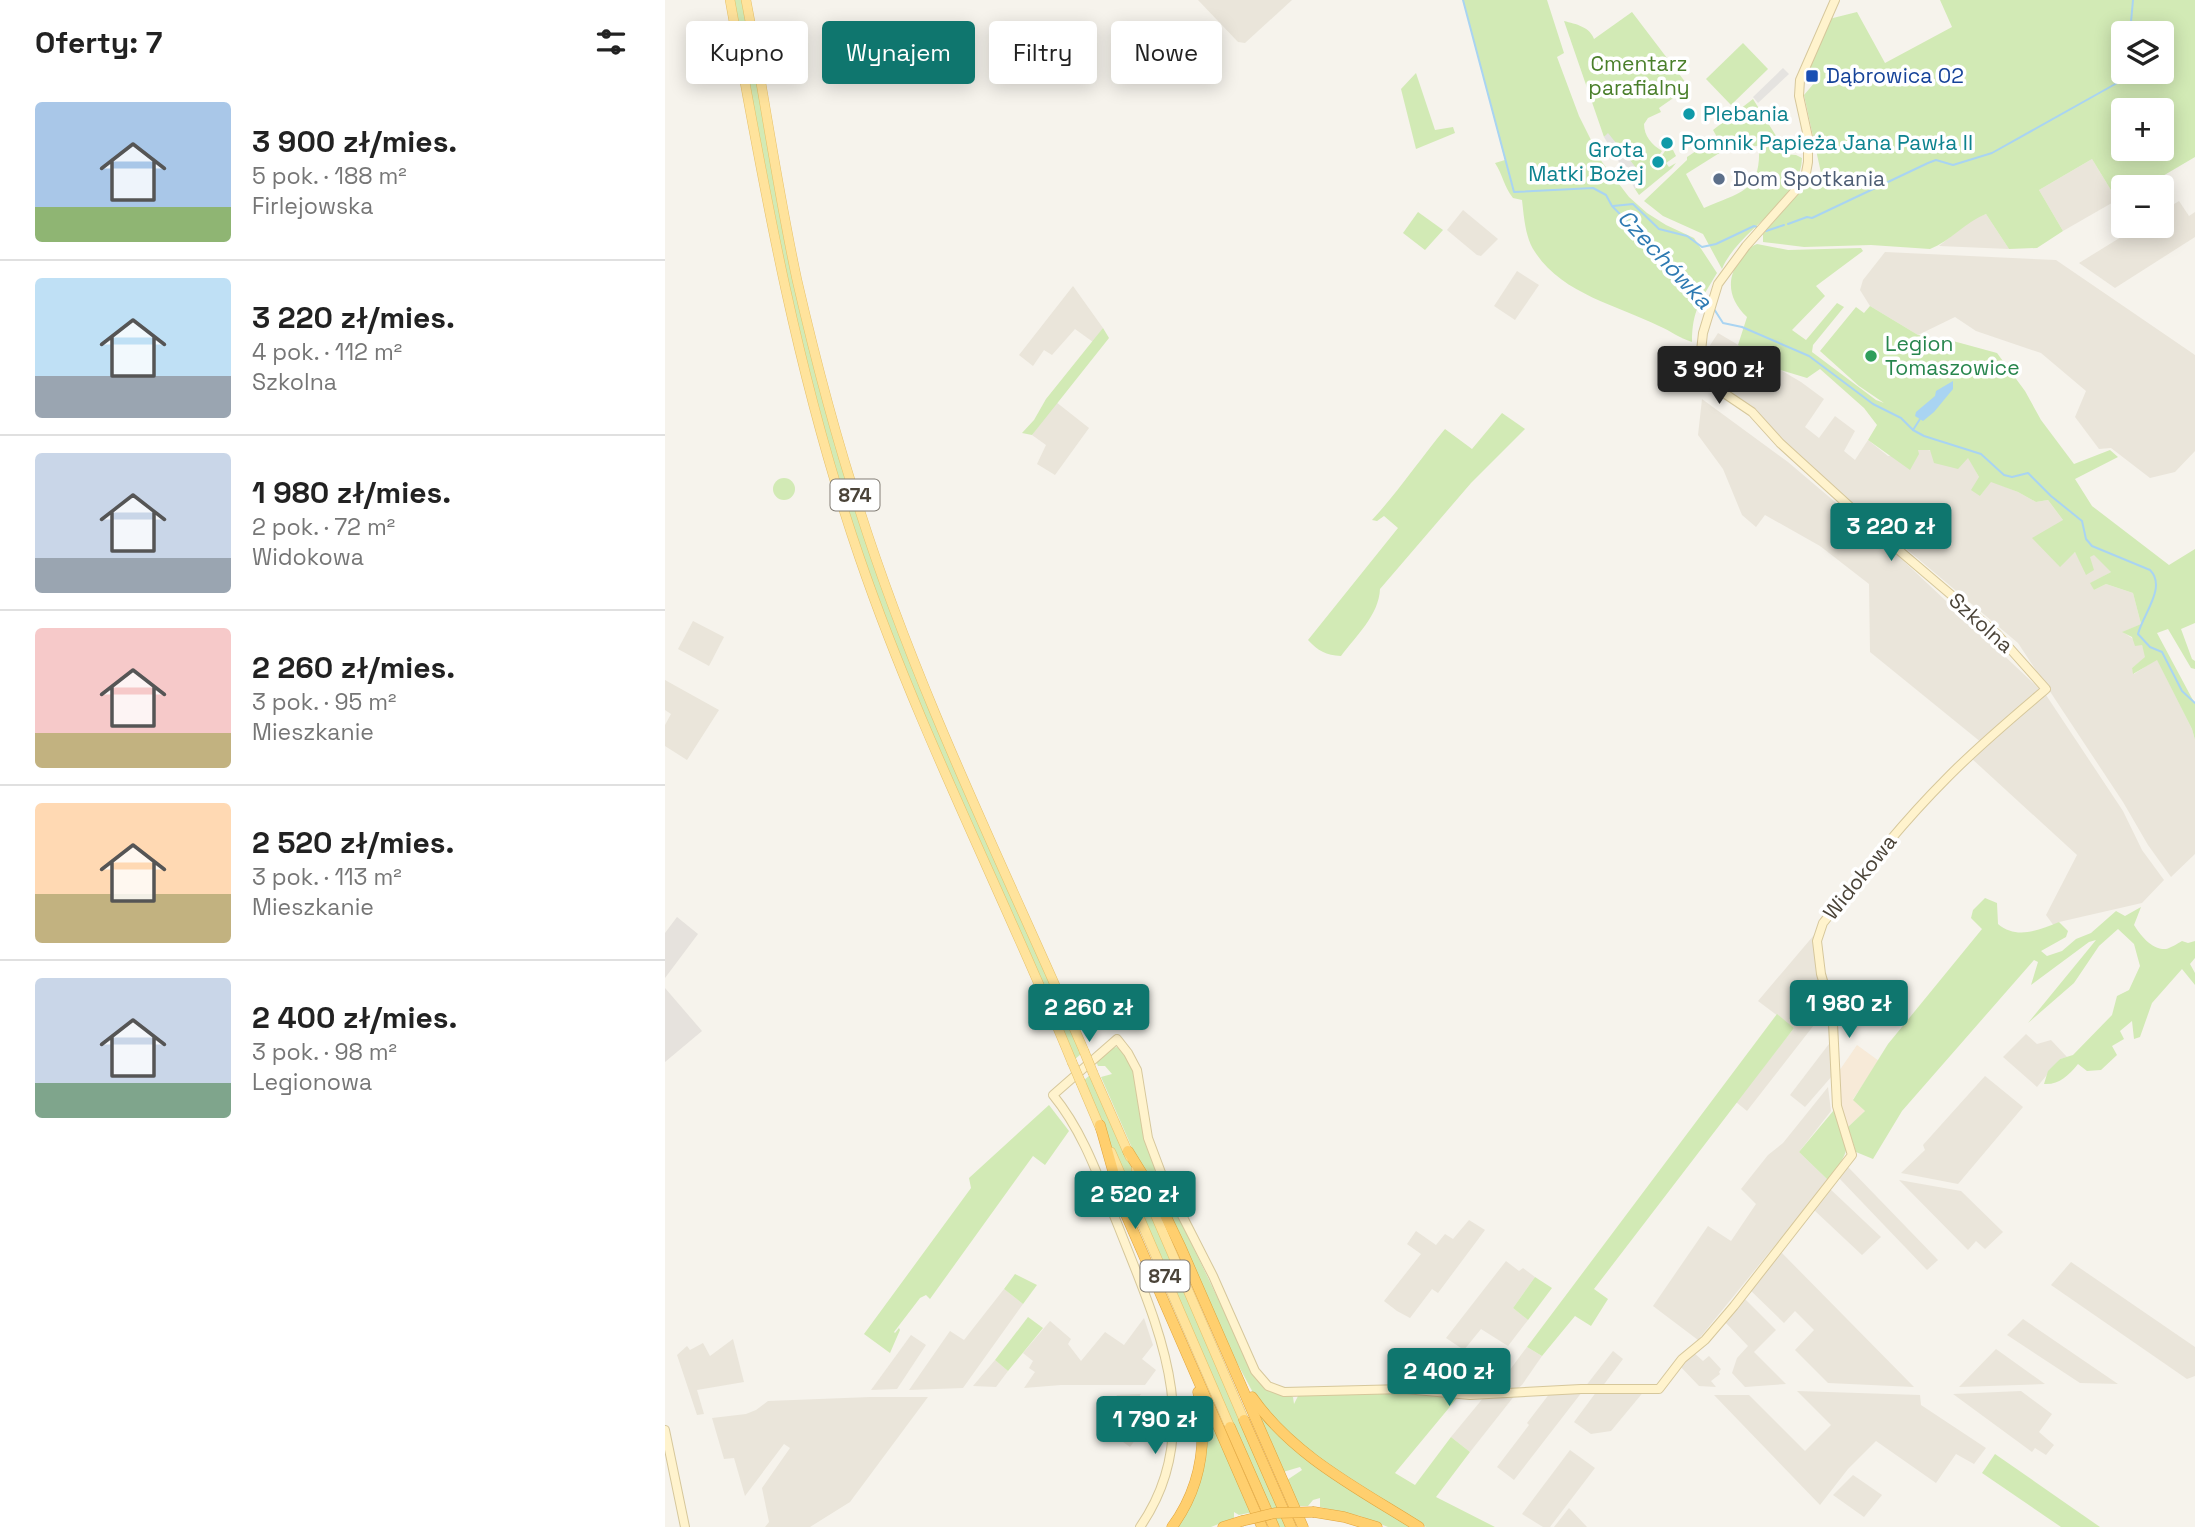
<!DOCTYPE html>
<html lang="pl">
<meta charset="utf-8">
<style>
:root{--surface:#fff;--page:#f6f6f6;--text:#222;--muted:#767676;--line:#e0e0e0;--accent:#0f766e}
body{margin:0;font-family:"Space Grotesk",sans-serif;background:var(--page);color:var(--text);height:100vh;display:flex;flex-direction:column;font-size:26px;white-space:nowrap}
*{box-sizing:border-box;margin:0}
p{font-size:23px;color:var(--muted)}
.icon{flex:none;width:38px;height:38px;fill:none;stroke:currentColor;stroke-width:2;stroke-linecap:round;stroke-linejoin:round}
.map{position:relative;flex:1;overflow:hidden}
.side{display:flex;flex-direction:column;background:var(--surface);width:665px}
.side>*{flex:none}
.guide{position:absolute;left:21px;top:21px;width:665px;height:63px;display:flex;gap:14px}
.fabs{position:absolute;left:1446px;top:21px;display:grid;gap:14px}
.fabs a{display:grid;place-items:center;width:63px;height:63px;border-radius:7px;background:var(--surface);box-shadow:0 4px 18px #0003;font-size:35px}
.price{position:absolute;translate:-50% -60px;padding:0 16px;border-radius:7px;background:var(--accent);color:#fff;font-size:23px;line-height:46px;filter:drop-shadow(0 2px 4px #0008)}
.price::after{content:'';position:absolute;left:50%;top:42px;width:21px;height:16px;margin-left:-10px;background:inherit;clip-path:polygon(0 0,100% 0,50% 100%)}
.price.current{background:#222;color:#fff}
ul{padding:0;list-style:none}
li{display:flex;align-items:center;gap:21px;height:175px;padding:0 35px}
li+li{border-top:2px solid var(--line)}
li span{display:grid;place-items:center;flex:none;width:196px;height:140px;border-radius:7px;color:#555}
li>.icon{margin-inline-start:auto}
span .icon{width:84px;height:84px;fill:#fffc;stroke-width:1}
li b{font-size:30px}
h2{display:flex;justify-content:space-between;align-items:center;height:84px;padding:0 35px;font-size:30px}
.chip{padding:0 24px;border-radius:7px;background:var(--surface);box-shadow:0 4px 18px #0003;font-size:24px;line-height:63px}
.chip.current{background:var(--accent);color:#fff}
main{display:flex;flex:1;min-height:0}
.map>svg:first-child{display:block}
.residential{fill:#eae5da}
.commercial{fill:#f7ead8}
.industrial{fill:#e6e2dd}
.green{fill:#d2eab5;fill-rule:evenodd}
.parking{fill:#e5e3e0}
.water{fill:#a9d4f2}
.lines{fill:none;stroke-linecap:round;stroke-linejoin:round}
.stream{stroke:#a9d4f2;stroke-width:2}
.secondary-casing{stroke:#d6c79b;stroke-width:10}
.primary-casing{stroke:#e6c16a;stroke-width:10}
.highway-casing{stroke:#e0a43c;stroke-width:11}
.secondary{stroke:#fff3cd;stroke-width:8}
.primary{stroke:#ffe39c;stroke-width:9}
.highway{stroke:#ffcf6e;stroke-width:10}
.primary-bridge-casing{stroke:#e6c16a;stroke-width:10;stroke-linecap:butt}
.highway-bridge-casing{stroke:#e0a43c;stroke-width:11;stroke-linecap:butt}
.primary-bridge{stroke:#ffe39c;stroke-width:9}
.highway-bridge{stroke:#ffcf6e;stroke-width:10}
.transit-dot{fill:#1a4fb4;stroke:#fff;stroke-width:2.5}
.culture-dot{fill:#0f9aa8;stroke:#fff;stroke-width:2.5}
.service-dot{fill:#5c6f8a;stroke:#fff;stroke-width:2.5}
.leisure-dot{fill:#2e9e5b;stroke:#fff;stroke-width:2.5}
.labels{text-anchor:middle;stroke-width:7;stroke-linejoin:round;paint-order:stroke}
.shield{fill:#fff;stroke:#817c74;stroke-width:2}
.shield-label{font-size:19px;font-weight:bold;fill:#4b4439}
.park-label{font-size:21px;fill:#4a7f2a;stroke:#fff}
.transit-label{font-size:21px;fill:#164399;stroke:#fff;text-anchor:start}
.culture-label{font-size:21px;fill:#0d838f;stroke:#fff;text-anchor:start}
.service-label{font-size:21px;fill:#4e5e75;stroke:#fff;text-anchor:start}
.leisure-label{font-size:21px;fill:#27864d;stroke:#fff;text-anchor:start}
.street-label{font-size:21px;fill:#4b4439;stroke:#fff}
.water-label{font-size:23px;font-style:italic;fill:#2e7ab2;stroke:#fff}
</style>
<main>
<section class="side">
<h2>Oferty: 7<svg class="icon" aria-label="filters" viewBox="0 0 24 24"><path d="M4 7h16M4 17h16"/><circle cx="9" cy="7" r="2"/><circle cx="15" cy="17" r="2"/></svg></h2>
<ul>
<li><span style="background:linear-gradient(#a9c7e8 75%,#8fb573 0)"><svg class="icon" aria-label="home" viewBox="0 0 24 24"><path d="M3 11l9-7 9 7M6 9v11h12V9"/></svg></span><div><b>3 900 zł/mies.</b><p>5 pok. · 188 m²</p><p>Firlejowska</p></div></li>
<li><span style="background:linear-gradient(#bfe0f5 70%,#9aa5b1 0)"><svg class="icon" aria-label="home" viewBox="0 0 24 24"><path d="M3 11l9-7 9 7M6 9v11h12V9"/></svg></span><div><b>3 220 zł/mies.</b><p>4 pok. · 112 m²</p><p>Szkolna</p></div></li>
<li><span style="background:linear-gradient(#c9d6e8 75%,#9aa5b1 0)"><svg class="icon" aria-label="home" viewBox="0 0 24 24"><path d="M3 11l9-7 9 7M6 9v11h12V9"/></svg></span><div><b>1 980 zł/mies.</b><p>2 pok. · 72 m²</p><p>Widokowa</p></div></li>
<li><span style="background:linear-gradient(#f6c9c9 75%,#c2b280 0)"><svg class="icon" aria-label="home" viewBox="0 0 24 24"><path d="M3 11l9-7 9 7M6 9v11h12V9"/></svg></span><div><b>2 260 zł/mies.</b><p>3 pok. · 95 m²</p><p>Mieszkanie</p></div></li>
<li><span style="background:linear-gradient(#ffd9b3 65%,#c2b280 0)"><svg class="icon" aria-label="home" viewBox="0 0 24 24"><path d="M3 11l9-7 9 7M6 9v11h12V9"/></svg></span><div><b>2 520 zł/mies.</b><p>3 pok. · 113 m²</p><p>Mieszkanie</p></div></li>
<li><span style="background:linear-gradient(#c9d6e8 75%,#7fa58c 0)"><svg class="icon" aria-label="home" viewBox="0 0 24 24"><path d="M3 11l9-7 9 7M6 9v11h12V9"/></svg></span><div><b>2 400 zł/mies.</b><p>3 pok. · 98 m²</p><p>Legionowa</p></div></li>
</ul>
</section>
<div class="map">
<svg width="1530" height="1527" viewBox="0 0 1530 1527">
<rect width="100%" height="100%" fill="#f6f3ec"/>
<g class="residential">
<path d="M533,0H627L580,43L573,42Z"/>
<path d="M1427,159L1452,200L1398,231L1374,190Z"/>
<path d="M1514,201L1524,216L1530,212V237L1450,288L1414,263L1474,226H1496V212Z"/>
<path d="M798,210L833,239L816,256L812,255L782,230Z"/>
<path d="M1321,214L1344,249L1274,246L1308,219Z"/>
<path d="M1220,252L1391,260L1530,355V451L1510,472L1485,478L1446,448L1434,449L1410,417L1421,391L1376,353L1311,331L1290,317L1253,335L1205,306L1195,290L1198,280Z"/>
<path d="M852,271L874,285L850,320L829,306Z"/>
<path d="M408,286L438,328L428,342L410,329L387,355L379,350L368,366L354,355Z"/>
<path d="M1053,333L1136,382L1159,399L1140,427L1154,438L1170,416L1190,431L1179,451L1190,460L1203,440L1223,456L1257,449L1303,457L1314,477L1315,496L1326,481L1353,492L1371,502L1383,500L1398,520L1394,566L1410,552L1422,574L1425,556L1435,551L1446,572L1426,583L1429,590L1441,584L1468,593L1476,624L1458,632L1477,645L1481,657L1467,668L1469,674L1492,659L1527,729L1530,740V854L1506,877L1483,845L1458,802L1353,643L1130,455L1038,371L1042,350Z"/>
<path d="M1037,399L1123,462L1229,552L1381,695L1458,811L1477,850L1499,880L1477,903L1394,922L1389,926L1381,915L1412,855L1306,758L1317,743L1205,652L1204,584L1155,546L1100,515L1091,527L1077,515L1058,469L1033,435Z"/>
<path d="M391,402L424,428L390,475L372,464L381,445L367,435Z"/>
<path d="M28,621L59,637L44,666L13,649Z"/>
<path d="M0,680L54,710L22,760L0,746V725L6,714L0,710Z"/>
<path d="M1149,935V954L1163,1007L1082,1111L1071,1102L1129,1028L1093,1001Z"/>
<path d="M1361,1034L1372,1044L1386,1040L1402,1057L1395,1059L1372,1087L1338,1057Z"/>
<path d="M1167,1040V1076L1140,1107L1125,1095Z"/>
<path d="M1320,1076L1358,1107L1293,1184L1236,1173L1260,1150L1258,1145Z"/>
<path d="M1163,1087L1166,1111L1134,1152L1163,1180L1033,1340L988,1306L1043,1226L1066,1241L1091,1204L1076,1189L1103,1155L1118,1143Z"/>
<path d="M1183,1167L1273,1260L1262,1270L1174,1178Z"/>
<path d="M1234,1180L1296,1191L1338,1232L1320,1249L1311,1241L1303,1250Z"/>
<path d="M1164,1188L1216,1237L1197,1255L1148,1209Z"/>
<path d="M804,1220L820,1230L773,1293L767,1289L745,1318L732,1311L719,1301L756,1254L742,1244L751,1231L771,1245L780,1234L788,1239Z"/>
<path d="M1115,1251L1249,1387L1163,1383L1130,1350L1149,1330L1130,1311L1119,1323L1084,1289Z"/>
<path d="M841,1261L854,1271L858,1268L870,1277L848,1308L863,1320L843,1346L816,1329L799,1350L781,1338Z"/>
<path d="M1406,1262L1530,1347V1376L1522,1379L1386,1285Z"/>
<path d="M339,1289L358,1304L298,1388L244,1390L285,1331L299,1340Z"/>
<path d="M1078,1297L1111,1330L1089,1352L1121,1384L1080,1387L1067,1373L1072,1358L1083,1346L1059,1321Z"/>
<path d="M479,1318L488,1345L477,1359L491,1370L480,1385H396L359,1388L370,1372L364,1368L368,1361L358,1353L385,1321L406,1339L403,1344L416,1361L440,1332L459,1345Z"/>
<path d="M1358,1319L1453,1384L1415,1383L1342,1335Z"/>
<path d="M246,1335L261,1345L232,1389L206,1390Z"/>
<path d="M68,1339L79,1382L32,1390L39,1414L32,1415L12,1355L22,1346L25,1350L38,1343L45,1356Z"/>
<path d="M862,1347L877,1356L857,1385L852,1389L829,1391Z"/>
<path d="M1331,1349L1380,1384L1294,1387Z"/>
<path d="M948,1351L958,1359L937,1387H920Z"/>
<path d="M1028,1352L1038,1361L1044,1356L1056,1369L1054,1372L1055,1374L1046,1381L1051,1387L1034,1386L1014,1365Z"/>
<path d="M330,1360L343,1371L331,1387L308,1386Z"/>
<path d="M980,1390L946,1431L926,1434L909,1422L932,1391Z"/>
<path d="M1132,1391L1255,1395L1256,1405L1321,1448L1309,1464L1291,1454L1271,1483L1211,1441L1183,1469L1155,1505L1049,1395H1084L1140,1451L1166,1425Z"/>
<path d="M1356,1391L1387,1414L1374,1432L1389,1445L1381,1455L1370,1448L1367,1452L1288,1394Z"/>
<path d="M917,1392L849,1480L832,1467L864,1425L862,1423L885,1393Z"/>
<path d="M476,1394L464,1412L481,1425L465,1447L432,1423L452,1395Z"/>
<path d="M850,1395L805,1452L786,1437L819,1397Z"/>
<path d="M205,1397H263L185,1502L145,1527H100L104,1522L97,1488L125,1448L119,1444L80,1496L69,1458L59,1459L47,1418L81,1414L91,1410L103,1401Z"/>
<path d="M905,1450L930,1468L885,1527H878L857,1514Z"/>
<path d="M1188,1475L1217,1495L1199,1517L1168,1495Z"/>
<path d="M904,1508L922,1527H889Z"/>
</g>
<path class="commercial" d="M1192,1045L1214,1061L1188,1099L1200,1111L1183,1127L1177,1117L1172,1074Z"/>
<g class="industrial">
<path d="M12,917L33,934L0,978V933Z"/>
<path d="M0,988L37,1031L0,1062Z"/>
</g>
<g class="green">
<path d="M69,0H77L122,247L214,578L416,1054L409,1060L237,664L177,496L120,281Z"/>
<path d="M798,0H882L899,53L892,57L914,116L937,162L964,197L982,213L1001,225L1029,238L1052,273C1036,300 1027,310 1027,342C1014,338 1006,331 994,326C952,305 897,294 870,252C860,237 859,217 857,200L848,198C839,187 838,175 830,163L840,160Z"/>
<path d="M1275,0H1530V157L1479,187H1458V197L1452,200L1427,159L1374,190L1398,231L1372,248L1344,249L1321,214C1300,222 1286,241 1265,249L1206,245L1139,247L1098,242V234L1142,184L1158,182L1139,95L1150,82L1144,67L1164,19L1192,12L1220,63L1287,27ZM1458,33H1496V72H1458ZM1458,110H1496V149H1458Z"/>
<path d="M967,12L1024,87L994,108L996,112L983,118L979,124C979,136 987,145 997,151L991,160L992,163L1000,151L1008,150L1011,156L1001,163L1004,167L1011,163L1007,168L974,195L970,189L980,179L943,134L939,137L899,21C911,24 925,27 929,39Z"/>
<path d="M1078,43L1103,69L1066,105L1041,79Z"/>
<path d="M751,73L770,130L788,127L790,133L751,149L736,89Z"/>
<path d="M1088,99L1118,147L1117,154L1131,155L1137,158C1136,203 1074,228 1057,269L1038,234L998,216L979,201L1022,160V157L1031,151L1026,141L1033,137L1039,146C1046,142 1051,142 1056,149V152L1021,174L1039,208C1076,191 1096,193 1094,146L1069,147L1062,137L1060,138L1066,148L1060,151L1048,130Z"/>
<path d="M753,212L778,230L760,250L738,233Z"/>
<path d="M1092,244L1123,250L1196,248L1198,251L1151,286L1160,296L1127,330L1141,340L1172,303L1179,307L1148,345L1147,352L1211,400L1219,403L1194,386L1155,351L1191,307L1199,313L1205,306L1253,335L1288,341L1332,353L1360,391L1376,420L1409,464L1445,450L1453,457L1410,479L1427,506L1504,565L1530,549V623L1516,629L1527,659L1530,661V669L1526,668L1503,629L1492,633L1530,704V740L1527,729L1492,660L1468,674L1467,668L1480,657L1477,645L1470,646L1467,637L1457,632L1476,624L1468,593L1441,584L1429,590L1425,583L1446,572L1429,555L1425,557L1429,570L1421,575L1410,552L1395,567L1367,538L1398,520L1383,500L1371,502L1353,492L1326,482L1315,496L1306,490L1314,477L1303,458L1293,469L1269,463L1265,450H1253L1254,454L1245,470L1203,440L1212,425L1199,408L1155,369L1142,378L1106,367L1073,345L1082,317C1063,299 1061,279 1075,259C1081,252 1084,247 1092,244Z"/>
<path d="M438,328L444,338L367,435L357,433L369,420L381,399Z"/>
<path d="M837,413L860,429L806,483L715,589C714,615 691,636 676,656C661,655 653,651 643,640L733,528L719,516L712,521L707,520C734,491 755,459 780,429L807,449Z"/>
<circle cx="119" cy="489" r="11"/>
<path d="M1320,898L1332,903L1333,924C1352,940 1374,930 1394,922L1403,931L1401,937L1376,951L1382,956L1397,951L1411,939L1426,933L1451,911L1460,916L1476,907L1469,925C1475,935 1487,950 1501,949C1506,948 1513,943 1517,941L1523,943L1530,941V958L1525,964L1530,973V985L1517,969L1487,1003L1475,1037L1469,1039L1467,1021L1455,1031L1459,1039L1447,1046L1452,1055L1436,1070L1422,1071L1413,1064C1403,1076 1394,1085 1379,1084L1383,1071L1395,1059L1408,1055L1447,1015L1452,996L1464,990L1475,966L1469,944L1453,929L1434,946L1409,983L1363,1023L1431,940L1424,942L1366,985L1373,962L1369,960L1237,1111L1208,1159L1191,1152L1183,1127L1200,1111L1188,1100L1223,1044L1317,929L1306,918L1308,910Z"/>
<path d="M1112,1014L1129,1028L929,1289L943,1299L926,1326L910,1316L877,1356L862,1347Z"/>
<path d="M452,1047L457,1050L469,1069L481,1141L487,1161L590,1376L628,1397L629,1404L633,1396L722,1392L793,1397L730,1473L750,1485L786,1437L805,1452L771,1497L830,1527H761L643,1451L593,1402L571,1361L517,1241L467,1148L436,1077L447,1074L440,1066H433L431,1061L447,1048Z"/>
<path d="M425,1075L451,1132L623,1527H612L418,1081Z"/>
<path d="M384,1105L404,1131L380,1165L368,1156L265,1299L261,1295L255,1298L229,1332L230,1333L234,1328L235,1330L225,1353L199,1334L306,1188L304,1178Z"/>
<path d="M1169,1110C1184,1148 1189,1146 1163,1180L1134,1152Z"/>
<path d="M350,1274L372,1285L358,1304L339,1289Z"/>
<path d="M870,1277L887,1288L863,1320L848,1308Z"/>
<path d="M363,1317L378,1328L343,1371L330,1360Z"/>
<path d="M540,1404L588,1512L574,1515L569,1512V1518L546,1527H510L524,1505Z"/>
<path d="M588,1405L606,1426L749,1527H723L695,1516L655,1507V1498L648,1500L643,1506H632L622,1480L637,1470L635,1467L618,1472Z"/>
<path d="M1330,1454L1435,1527H1396L1317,1473Z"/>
</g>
<g class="parking">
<path d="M1118,68L1124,74L1093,103L1088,97Z"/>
<path d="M943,133L980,179L970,189L939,137Z"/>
</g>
<path class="water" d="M1288,381V389L1269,412L1258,421L1250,416L1251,412L1270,396L1271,391Z"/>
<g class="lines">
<g class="stream">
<path d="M798,0L849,192L928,188L941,195L947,206L1044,305"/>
<path d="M1465,33L1468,0"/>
<path d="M948,206L968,204L994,229L1022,236L1037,247L1051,244L1089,226L1092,227"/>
<path d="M1123,224L1142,217L1147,218L1263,163L1271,160L1288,165L1327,153L1461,78L1462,72"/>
<path d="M1101,231L1119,225"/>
<path d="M1049,309L1058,323L1077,327L1144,356L1208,404L1236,418L1248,430L1259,436L1316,454L1339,475L1347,477L1363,473L1386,496L1417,521L1421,539L1427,546L1485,570C1502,587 1478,614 1473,634L1485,647L1497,652L1517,691L1530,703"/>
<path d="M1248,430L1255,419"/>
</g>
<g class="secondary-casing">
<g id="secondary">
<path d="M0,1430L20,1527"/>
<path d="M475,1527C543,1429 492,1325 454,1228C435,1182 420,1134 388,1095L452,1039L463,1053L472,1070L483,1138L498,1178L548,1276L590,1371L603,1386L619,1392L740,1389L805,1395L916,1389H994L1017,1359L1040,1340L1069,1306L1187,1155L1172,1106L1168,1023L1165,1005L1156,974L1152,941L1158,923C1197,874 1236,824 1281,779C1312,747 1347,718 1381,689L1332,634L1216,535L1115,443L1087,412L1044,383L1036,374L1035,360L1038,333L1053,284L1081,246L1130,191L1141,173L1143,162V137L1134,96L1135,80L1170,0"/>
</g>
</g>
<g class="primary-casing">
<g id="primary">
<path d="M65,0C99,189 132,377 195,559C254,731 338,894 407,1062"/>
<path d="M81,0C99,93 112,187 132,280C150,358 170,435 195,511C254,697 342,873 419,1051"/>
<path d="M428,1073L465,1157"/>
<path d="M416,1083L436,1130"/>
<path d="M446,1152L565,1427"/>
<path d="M471,1170L579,1420"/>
</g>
</g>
<g class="highway-casing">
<g id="highway">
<path d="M435,1125L459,1210L597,1527"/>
<path d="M463,1151L492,1198L516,1248L638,1527"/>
<path d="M587,1397C628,1456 694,1489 754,1527"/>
<path d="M579,1420L626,1527"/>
<path d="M565,1427L609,1527"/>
<path d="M649,1512L679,1517L712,1527"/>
<path d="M507,1527C537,1486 543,1441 533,1392"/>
<path d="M558,1527L577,1521"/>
</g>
</g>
<use href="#secondary" class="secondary"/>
<use href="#primary" class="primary"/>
<use href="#highway" class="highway"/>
<g class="primary-bridge-casing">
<g id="primary-bridge">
<path d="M419,1051L428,1073"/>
<path d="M407,1062L416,1083"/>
</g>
</g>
<g class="highway-bridge-casing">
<path id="highway-bridge" d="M577,1521L610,1513L649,1512"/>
</g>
<use href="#primary-bridge" class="primary-bridge"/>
<use href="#highway-bridge" class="highway-bridge"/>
</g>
<rect class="transit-dot" x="1140" y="69" width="14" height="14" rx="3.5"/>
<g class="culture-dot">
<circle cx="1024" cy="114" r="7"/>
<circle cx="1002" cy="143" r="7"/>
<circle cx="993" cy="162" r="7"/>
</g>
<circle class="service-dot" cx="1054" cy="179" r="7"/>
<circle class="leisure-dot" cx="1206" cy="356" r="7"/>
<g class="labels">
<g class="shield">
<rect x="165.5" y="479.5" width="49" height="31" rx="5"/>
<rect x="475.5" y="1260.5" width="49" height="31" rx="5"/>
</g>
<g class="shield-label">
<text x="190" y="502">874</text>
<text x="500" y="1283">874</text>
</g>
<g class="park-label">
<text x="974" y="71">Cmentarz<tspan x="974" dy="24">parafialny</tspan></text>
</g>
<g class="transit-label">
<text x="1161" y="83">Dąbrowica 02</text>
</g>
<g class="culture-label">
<text x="1038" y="121">Plebania</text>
<text x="1016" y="150">Pomnik Papieża Jana Pawła II</text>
<text x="979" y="157" text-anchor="end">Grota<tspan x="979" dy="24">Matki Bożej</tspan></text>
</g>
<g class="service-label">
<text x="1068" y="186">Dom Spotkania</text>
</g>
<g class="leisure-label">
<text x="1220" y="351">Legion<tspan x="1220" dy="24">Tomaszowice</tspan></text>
</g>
<g class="street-label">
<text transform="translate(1316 623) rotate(42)" y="7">Szkolna</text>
<text transform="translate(1195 877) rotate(-51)" y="7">Widokowa</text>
</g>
<g class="water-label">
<text transform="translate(1000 259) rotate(47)" y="8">Czechówka</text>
</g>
</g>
</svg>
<div class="fabs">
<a><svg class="icon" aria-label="layers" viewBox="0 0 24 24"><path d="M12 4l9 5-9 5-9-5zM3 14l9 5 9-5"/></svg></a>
<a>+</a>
<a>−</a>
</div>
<b class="price current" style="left:1054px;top:406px">3 900 zł</b>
<b class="price" style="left:1226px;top:563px">3 220 zł</b>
<b class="price" style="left:1184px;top:1040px">1 980 zł</b>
<b class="price" style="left:424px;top:1044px">2 260 zł</b>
<b class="price" style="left:470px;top:1231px">2 520 zł</b>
<b class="price" style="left:784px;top:1408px">2 400 zł</b>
<b class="price" style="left:490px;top:1456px">1 790 zł</b>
<div class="guide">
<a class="chip">Kupno</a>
<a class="chip current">Wynajem</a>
<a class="chip">Filtry</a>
<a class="chip">Nowe</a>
</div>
</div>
</main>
